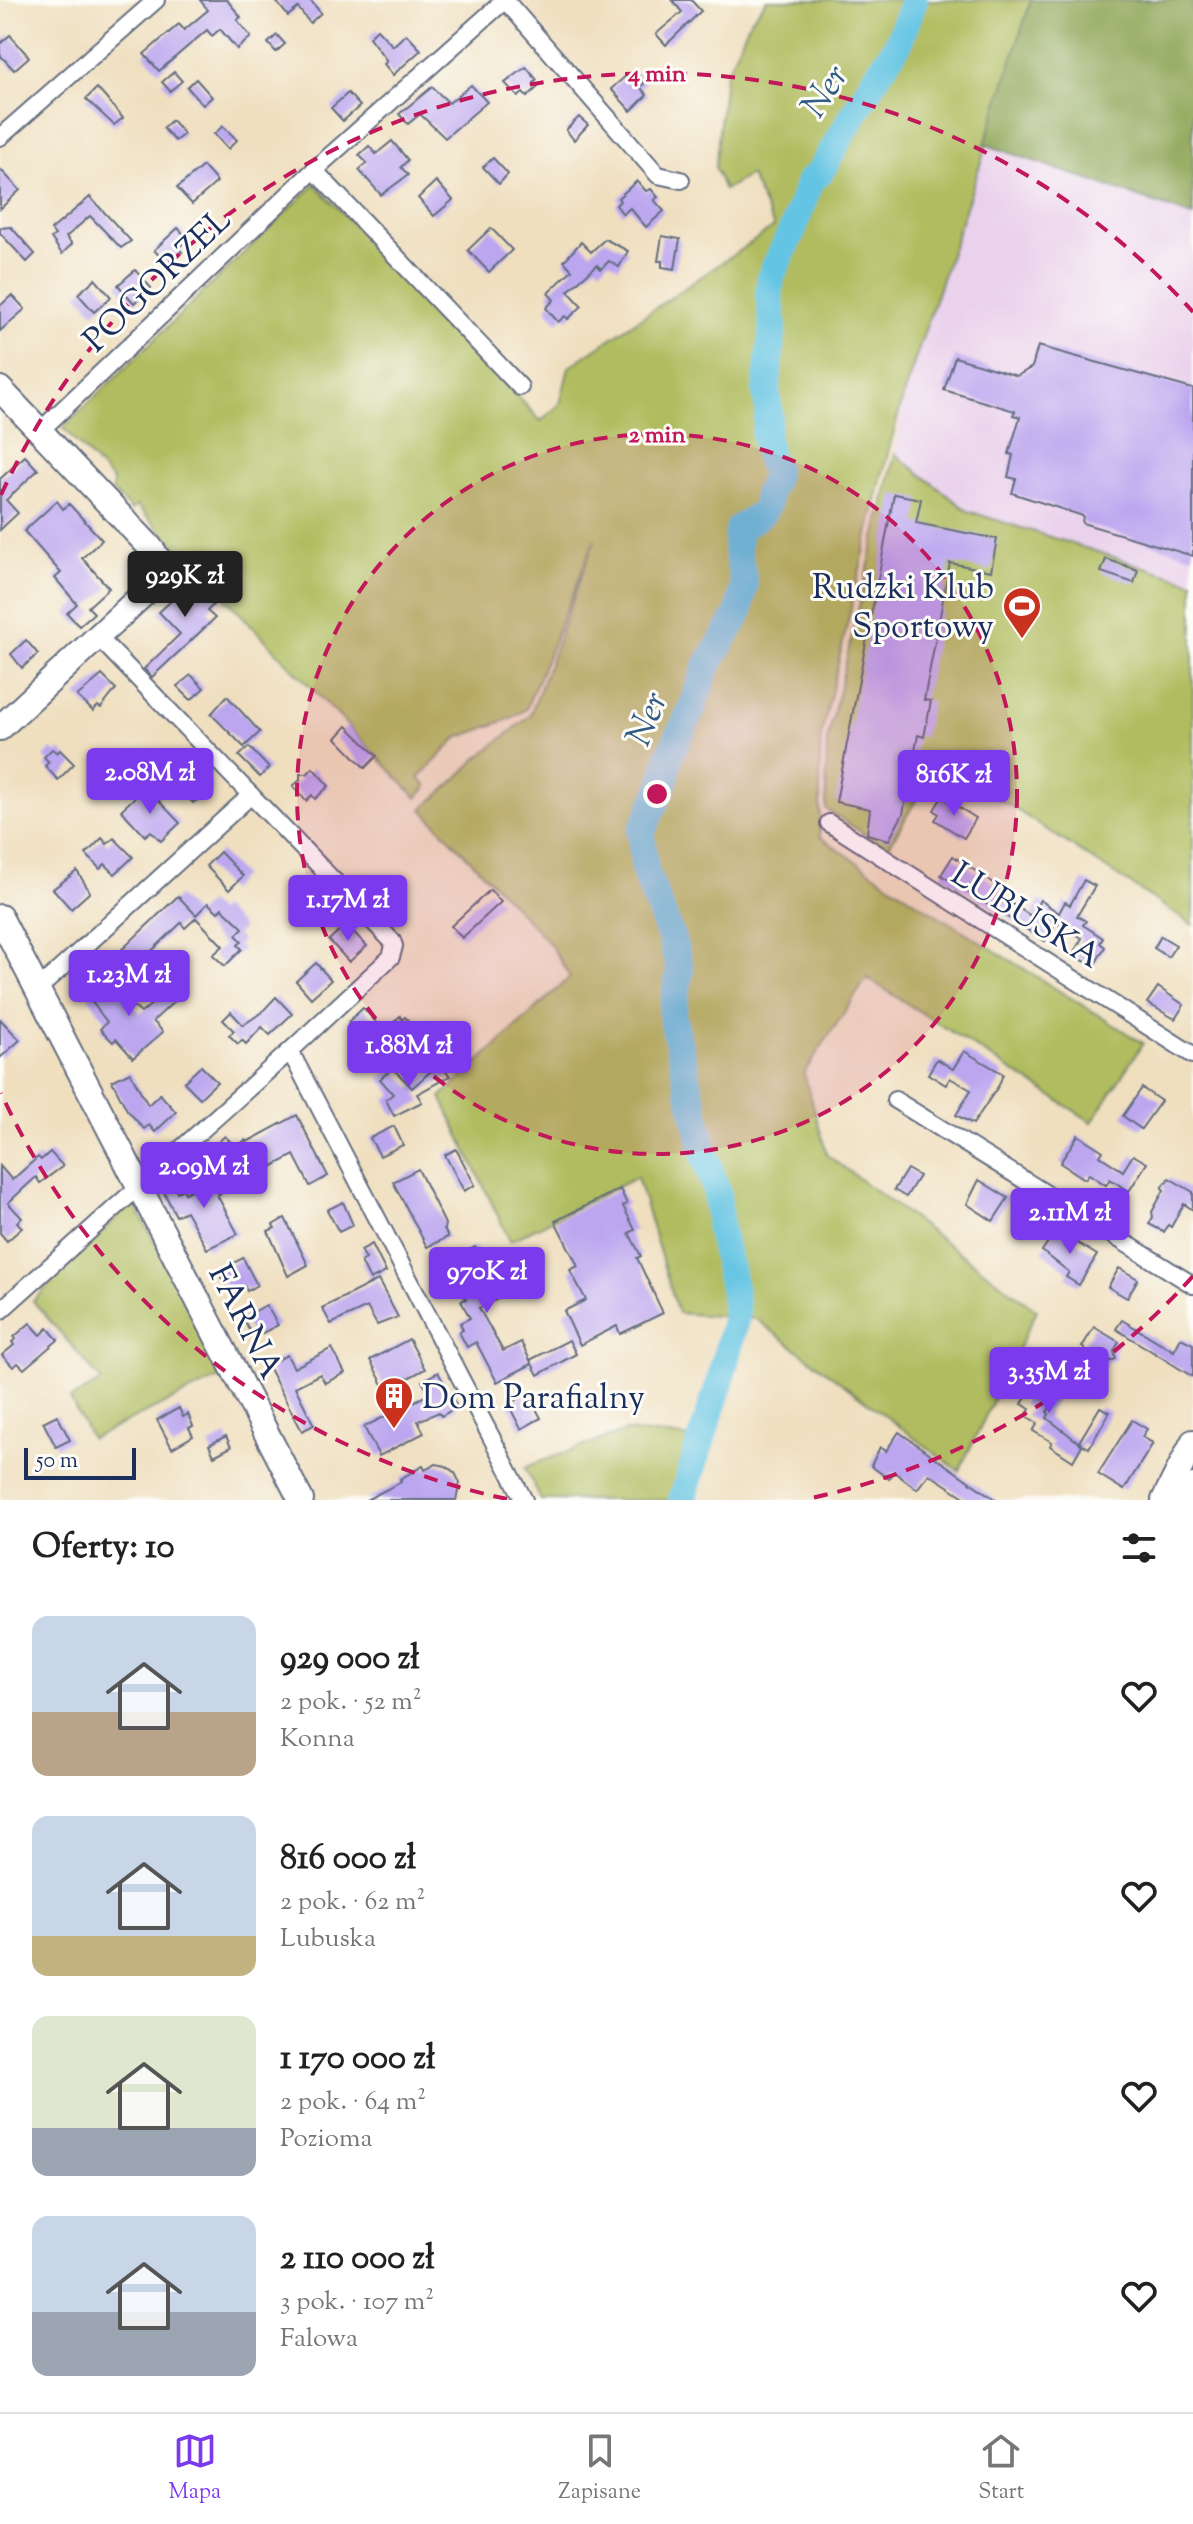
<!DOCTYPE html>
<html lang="pl">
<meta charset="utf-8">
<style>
:root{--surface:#fff;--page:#f6f6f6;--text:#222;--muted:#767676;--line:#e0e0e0;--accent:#7c3aed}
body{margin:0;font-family:"Sorts Mill Goudy",serif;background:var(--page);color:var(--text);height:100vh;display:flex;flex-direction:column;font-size:30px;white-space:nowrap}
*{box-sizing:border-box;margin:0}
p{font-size:26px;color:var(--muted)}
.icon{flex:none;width:44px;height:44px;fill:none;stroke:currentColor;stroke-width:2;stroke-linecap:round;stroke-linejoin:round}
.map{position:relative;height:1500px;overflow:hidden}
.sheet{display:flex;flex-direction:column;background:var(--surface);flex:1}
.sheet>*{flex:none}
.scale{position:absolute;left:24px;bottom:20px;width:112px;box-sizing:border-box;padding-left:8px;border:4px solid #1b2f5e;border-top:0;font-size:22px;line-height:28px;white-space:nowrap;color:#1b2f5e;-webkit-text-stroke:6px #fdfcf7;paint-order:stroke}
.price{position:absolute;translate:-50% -68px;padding:0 18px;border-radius:8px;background:var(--accent);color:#fff;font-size:26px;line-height:52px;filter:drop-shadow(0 2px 4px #0008)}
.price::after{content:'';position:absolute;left:50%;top:48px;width:24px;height:18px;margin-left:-12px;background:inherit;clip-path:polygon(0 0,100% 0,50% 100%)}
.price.active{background:#222;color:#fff}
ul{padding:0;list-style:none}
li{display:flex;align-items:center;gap:24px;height:200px;padding:0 32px}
li span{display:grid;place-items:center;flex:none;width:224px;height:160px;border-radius:16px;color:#555}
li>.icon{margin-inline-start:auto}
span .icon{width:96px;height:96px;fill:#fffc;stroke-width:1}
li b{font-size:34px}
h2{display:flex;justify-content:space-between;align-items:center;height:96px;padding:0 32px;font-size:34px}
.menu{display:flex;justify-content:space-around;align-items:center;height:112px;border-top:2px solid var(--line);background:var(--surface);font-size:22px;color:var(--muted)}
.menu a{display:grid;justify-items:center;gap:4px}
.menu .active{color:var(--accent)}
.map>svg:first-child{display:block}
.built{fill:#ead1ec}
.green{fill:#b0bc5e;stroke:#66765e;stroke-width:2}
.forest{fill:#8ca455;stroke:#546a5a;stroke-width:2}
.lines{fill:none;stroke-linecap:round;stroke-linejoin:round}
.river{stroke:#64c4e3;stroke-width:28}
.building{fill:#bba6ef}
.street-casing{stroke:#656d80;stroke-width:20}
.secondary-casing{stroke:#656d80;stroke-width:28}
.street{stroke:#fff;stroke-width:16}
.secondary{stroke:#fff;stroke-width:24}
.ring{fill:none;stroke:#c2185b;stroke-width:4;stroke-dasharray:14 10}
.labels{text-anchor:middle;stroke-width:6;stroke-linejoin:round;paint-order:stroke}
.street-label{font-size:34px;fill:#1b2f5e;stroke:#fdfcf7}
.poi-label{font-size:34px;fill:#1b2f5e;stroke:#fdfcf7;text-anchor:end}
.water-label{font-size:36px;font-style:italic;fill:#315c86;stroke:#fdfcf7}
.centre{fill:#c2185b;stroke:#fdfcf7;stroke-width:4}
.ring-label{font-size:24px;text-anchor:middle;font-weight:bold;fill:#c2185b;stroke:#fdfcf7;stroke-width:6;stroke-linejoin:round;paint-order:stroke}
</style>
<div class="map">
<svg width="1193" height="1500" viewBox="0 0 1193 1500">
<rect width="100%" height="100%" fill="#fdfcf7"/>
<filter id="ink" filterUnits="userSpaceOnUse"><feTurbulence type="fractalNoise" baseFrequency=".0125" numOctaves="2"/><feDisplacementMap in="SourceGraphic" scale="16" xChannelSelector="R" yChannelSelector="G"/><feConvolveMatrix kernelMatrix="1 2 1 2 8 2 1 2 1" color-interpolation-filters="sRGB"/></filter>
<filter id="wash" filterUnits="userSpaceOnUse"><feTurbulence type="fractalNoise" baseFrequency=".006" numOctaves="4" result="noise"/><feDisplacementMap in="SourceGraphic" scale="32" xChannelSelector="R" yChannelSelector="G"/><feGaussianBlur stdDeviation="1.8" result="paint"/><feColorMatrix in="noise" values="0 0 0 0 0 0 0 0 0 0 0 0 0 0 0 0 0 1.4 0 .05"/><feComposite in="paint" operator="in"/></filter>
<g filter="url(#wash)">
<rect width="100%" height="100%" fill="#efdfbf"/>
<path class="built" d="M985,144L1193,216V582L968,511L895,454L905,390Z"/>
<g class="green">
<path d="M767,0H1035L905,390L881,479L820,741V837L918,903L1143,1043L1092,1122L867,978L804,1073L827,1155L1037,1310L959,1471L756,1319L678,1313L637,1177L510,1241L441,1097L570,977L550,944L422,809L447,788L474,761L530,716L595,539L526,709L509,719L457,738L419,778L427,786L417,798L137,506L131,510L112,491L113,481L63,428L315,184L541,421L560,404L569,367L774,227L750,175L724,190L715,168L725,76L750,21Z"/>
<path d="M895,454L968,511L1193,582V925L940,760L887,849L826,809L827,741Z"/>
<path d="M129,1205L136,1207L225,1375L91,1439L70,1399L102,1381L33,1301Z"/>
<path d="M626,1431L693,1438L670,1500H541L525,1467Z"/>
</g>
<path class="forest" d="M1031,0H1193V216L985,144Z"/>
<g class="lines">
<path class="river" d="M682,1500L720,1382L736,1316L734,1291L720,1230L717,1193L705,1155L672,1015L680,969L671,937L645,871L641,833L663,785L670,755L691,711L706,668L739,613L744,584L737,549L739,528L762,513L767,505V495L774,478L775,470L769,460L765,435L769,413L766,391L773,325L769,294L771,276L793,229L810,181L820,172L872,83L898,44L914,0"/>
</g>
<g id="blocks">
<g class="building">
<path d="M200,0H227L241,17L237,20L251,37L237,49L220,29L212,36L207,30L159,71L144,54L179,24L184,30L208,10Z"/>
<path d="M275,0H310L321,13L310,23L298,8L288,16Z"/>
<path d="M672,0H691L701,11L666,45L656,34L682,12Z"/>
<path d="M377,29L393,46L406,34L421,50L393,75L384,64L387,61L369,37Z"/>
<path d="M10,35L29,57L14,70L0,55V44Z"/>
<path d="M277,35L285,44L276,52L268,43Z"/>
<path d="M526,67L537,80L534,83L538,87L527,97L523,93L518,97L505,83Z"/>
<path d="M174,72L182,81L170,91L162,82Z"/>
<path d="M635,72L645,83L640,87L647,95L631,111L611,89L628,74L630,76Z"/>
<path d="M196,79L212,97L203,105L187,87Z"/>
<path d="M471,85L487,102L445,138L420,114L408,124L399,114L432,87L449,103Z"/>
<path d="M97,88L123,118L114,125L86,99Z"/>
<path d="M348,93L360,106L343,121L331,108Z"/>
<path d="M579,117L588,125L574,140L566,130Z"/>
<path d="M172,120L184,134L175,141L163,128Z"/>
<path d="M223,126L237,140L228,149L214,134Z"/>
<path d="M392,141L408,160L401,167L408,175L381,195L359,170L367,163L359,155L369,146L376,154Z"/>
<path d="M493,158L508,174L499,184L483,167Z"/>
<path d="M203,166L217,182L192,204L177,188Z"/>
<path d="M0,169L20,190L0,209Z"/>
<path d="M436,181L453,200L434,216L418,198Z"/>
<path d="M637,181L646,191L651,189L658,197L654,200L664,211L646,227L630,208L623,214L616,205L620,201L618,198Z"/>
<path d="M90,197L131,241L121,248L90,216L66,237L72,244L62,254L51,238L55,235L51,230Z"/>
<path d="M11,227L35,254L27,262L0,233V228Z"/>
<path d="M178,228L188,239L178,248L182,252L168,265L154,250Z"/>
<path d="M491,228L512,250L489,272L468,250Z"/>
<path d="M662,236L680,239L675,269L662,267V261H658Z"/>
<path d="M605,239L628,251L619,267L609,261L601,269L597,265L568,291L582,306L568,319L565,316L558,322L546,308L554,300L548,293L572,270L564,261L581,242L591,252Z"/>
<path d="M135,270L151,288L134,303L118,285Z"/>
<path d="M95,279L111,297L94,312L78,294Z"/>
<path d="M12,295L25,309L0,331V306Z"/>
<path d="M1038,346L1193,389V556L1082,523L1083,516L1012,493L1016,479L1008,477L1013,455L1009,454L1020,417L1013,415L1015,411L944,390L955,357L1017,376L1032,367Z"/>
<path d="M25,456L38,470L6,500L18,513L0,530V479Z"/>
<path d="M894,494L921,499L916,523L997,539L991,571L950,563L924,700L931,701L924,737L918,735L903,814L889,840L867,834L870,809L836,802Z"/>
<path d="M57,501L63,509L69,504L102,540L82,558L109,588L88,607L94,613L79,626L67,613L77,604L55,578L61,573L24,531Z"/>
<path d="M1106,559L1138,570L1134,583L1101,572Z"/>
<path d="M194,573L219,599L207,611L215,618L152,677L144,669L180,634L159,612L182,591L179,587Z"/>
<path d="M26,640L38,654L22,668L11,654Z"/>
<path d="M102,675L116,689L101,708L98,706L93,711L77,696Z"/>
<path d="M191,675L204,688L191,700L177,686Z"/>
<path d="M227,696L260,732L244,747L211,714Z"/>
<path d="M347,726L377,756L365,768L336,738Z"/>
<path d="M249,747L269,768L260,777L239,756Z"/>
<path d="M52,749L57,753L60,750L74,764L58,780L45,766L49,762L44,757Z"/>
<path d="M313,768L329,786L315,799L312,795L306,801L293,786L300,780V774H307Z"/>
<path d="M196,769L213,788L193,803L180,789L189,780L186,777Z"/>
<path d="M142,791L153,803L157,799L180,823L161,841L151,831L145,836L121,810Z"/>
<path d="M942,797L976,818L964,838L935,820L939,814L934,810Z"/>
<path d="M102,838L107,844L114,838L133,857L115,874L105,864L100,869L86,854Z"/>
<path d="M220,852L243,876L229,890L206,866Z"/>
<path d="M953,856L1005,891L1001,897L1031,916L1040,900L1059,913L1065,902L1070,905L1084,880L1095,886L1077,916L1086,921L1083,925L1103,938L1100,943L1105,947L1094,966L1072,955L1082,938L1056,923L1045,941L941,875Z"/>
<path d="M77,871L90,892L71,909L53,889Z"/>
<path d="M490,890L501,902L462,938L451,926Z"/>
<path d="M178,896L196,915L208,903L218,912L222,908L243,928L236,935L242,941L238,945L242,949L225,966L213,955L223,946L196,918L185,928L181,923L136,966L133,963L126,970L114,957Z"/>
<path d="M346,924L367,946L349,962L329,940Z"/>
<path d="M1161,936L1176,945L1168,957L1154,948Z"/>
<path d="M316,963L331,980L311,998L296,981Z"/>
<path d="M105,981L141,1013L169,989L178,998L153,1021L163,1032L133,1058L116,1039L113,1042L100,1029L107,1022L88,997Z"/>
<path d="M1158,987L1184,1005L1175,1019L1147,1003Z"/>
<path d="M276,997L292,1014L270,1035L262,1027L246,1044L242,1040L238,1044L229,1035L234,1031L223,1020L231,1012L243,1025L261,1013Z"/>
<path d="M363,1008L380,1026L366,1040L348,1022Z"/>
<path d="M400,1016L402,1020L405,1017L421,1034L409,1045L390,1026Z"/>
<path d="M0,1019L20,1040L0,1058Z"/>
<path d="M964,1051L1003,1074L999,1085L973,1124L956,1115L971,1090L950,1078L946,1085L928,1074L937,1059L953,1069Z"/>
<path d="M439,1064L450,1076L417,1094L422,1102L394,1116L386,1100L393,1094L380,1079L393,1068L412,1088Z"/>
<path d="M201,1066L217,1082L200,1098L184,1082Z"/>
<path d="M130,1072L148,1105L160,1094L176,1112L155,1132L149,1125L144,1129L127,1110L112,1081Z"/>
<path d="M1142,1088L1161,1101L1141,1129L1123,1116Z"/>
<path d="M297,1115L328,1176L310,1186L294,1155L262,1172L260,1165L255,1171L240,1154L223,1169L208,1151L225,1136L236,1148L245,1140L247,1142Z"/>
<path d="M394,1126L403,1145L380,1156L370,1138Z"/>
<path d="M1078,1135L1103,1151L1100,1156L1123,1171L1133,1155L1147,1163L1129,1191L1110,1179L1106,1185L1089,1174L1085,1179L1060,1163Z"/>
<path d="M456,1149L475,1185L464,1191L445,1155Z"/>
<path d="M50,1152L63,1166L40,1183L36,1177L8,1203L22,1218L17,1222L22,1228L7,1241L0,1233V1166L12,1180L38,1157L41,1160Z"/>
<path d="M418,1169L445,1224L444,1229L448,1237L427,1247L393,1182Z"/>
<path d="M907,1169L919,1176L906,1197L894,1190Z"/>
<path d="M217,1175L230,1189L217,1195L238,1234L207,1249L186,1211L176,1216L165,1194L166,1189L173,1183L177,1192L183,1189L185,1193Z"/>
<path d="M1169,1178L1193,1192V1210L1184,1204L1171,1227L1168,1225L1164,1232L1149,1224L1153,1217L1152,1212L1164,1190L1162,1188Z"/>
<path d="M979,1180L1008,1198L993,1221L967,1204Z"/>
<path d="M620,1189L627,1204L623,1206L635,1230L629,1233L641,1256L637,1258L663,1313L620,1334L617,1326L580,1345L564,1311L586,1300L570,1270L578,1266L555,1221Z"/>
<path d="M343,1202L353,1225L339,1232L327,1210Z"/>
<path d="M285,1218L308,1265L288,1276L268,1231L275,1228L273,1225Z"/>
<path d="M1056,1230L1097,1255L1079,1285L1066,1277L1069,1272L1042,1251Z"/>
<path d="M372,1244L386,1272L370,1280L361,1262L366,1259L361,1250Z"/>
<path d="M475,1247L482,1260L478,1262L491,1286L520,1272L526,1285L479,1308L503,1351L521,1342L532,1364L497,1382L476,1342L467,1347L459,1332L463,1330L460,1323L470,1318L461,1301L466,1299L450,1260Z"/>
<path d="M243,1258L257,1285L247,1291L245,1287L230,1295L218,1271Z"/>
<path d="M1119,1268L1138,1279L1127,1298L1108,1287Z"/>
<path d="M378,1280L398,1317L377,1325L367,1307L331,1324L322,1308Z"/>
<path d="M266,1305L278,1325L253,1338L243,1318Z"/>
<path d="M1122,1320L1174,1351L1181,1338L1193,1344V1377L1116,1329Z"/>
<path d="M30,1323L41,1335L48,1328L58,1340L24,1369L18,1363L13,1367L2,1355L14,1345L12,1342L16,1339L14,1337Z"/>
<path d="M1094,1327L1119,1342L1114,1351L1116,1359L1107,1362L1102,1371L1080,1357L1085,1349L1082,1347Z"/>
<path d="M409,1339L425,1369L386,1390L370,1360Z"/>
<path d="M569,1340L576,1354L538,1375L530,1360Z"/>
<path d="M332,1348L345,1373L325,1383L320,1374L295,1387L314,1425L302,1431L267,1365L287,1355L294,1368Z"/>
<path d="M438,1372L457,1407L441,1416L439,1412L418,1421L424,1433L379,1456L364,1427L429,1394L422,1381Z"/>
<path d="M1041,1373L1066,1387L1047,1412L1049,1414L1047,1418L1082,1445L1073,1461L1050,1446L1052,1442L1033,1431L1038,1423L1026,1416L1030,1409L1022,1404L1034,1384L1036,1374Z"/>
<path d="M528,1394L541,1418L521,1429L508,1404Z"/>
<path d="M1100,1407L1110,1412L1089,1448L1079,1442Z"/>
<path d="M179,1408L183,1417L188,1414L193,1426L189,1428L193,1436L172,1448L157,1420Z"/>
<path d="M57,1415L70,1440L56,1447L43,1422Z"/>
<path d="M1132,1420L1147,1429L1142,1437L1153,1443L1124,1490L1098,1474Z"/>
<path d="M899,1432L950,1468L996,1500H969L929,1474L917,1489L894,1472L889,1479L871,1466L880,1447L886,1451Z"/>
<path d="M226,1436L231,1447L214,1456L209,1445Z"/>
<path d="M436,1464L446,1466L455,1473L460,1483L456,1500H366L401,1482L400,1479L423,1466L425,1470Z"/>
</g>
</g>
</g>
<g filter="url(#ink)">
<use href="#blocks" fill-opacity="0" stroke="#656d80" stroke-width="2"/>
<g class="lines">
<g class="street-casing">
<g id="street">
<path d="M505,0L658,175L681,180"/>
<path d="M0,137L156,0"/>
<path d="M314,170L520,387"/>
<path d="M39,432L314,170L505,0"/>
<path d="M829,823L1193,1055"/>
<path d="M37,990L251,795"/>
<path d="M290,1051L524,1500"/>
<path d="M895,1100L1193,1285"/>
<path d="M0,1311L290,1051L391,957L394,946L392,941L98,637"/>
</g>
</g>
<g class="secondary-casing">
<g id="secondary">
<path d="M0,389L150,547C162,561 164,572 151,587L0,728"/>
<path d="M0,917L301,1500"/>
<path d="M1164,1500L1193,1442"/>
<path d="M1185,1500L1193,1486"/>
</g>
</g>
<use href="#street" class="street"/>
<use href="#secondary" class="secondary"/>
</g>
</g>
<circle cx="657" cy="794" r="360" fill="#c2185b" fill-opacity=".12"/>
<g class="ring">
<circle cx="657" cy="794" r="360"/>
<path d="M1193 1276A721 721 0 0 1 807 1499M507 1499A721 721 0 0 1 1 1093M1 495A721 721 0 0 1 1193 312"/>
</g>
<defs>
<g id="stadium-pin" transform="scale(2)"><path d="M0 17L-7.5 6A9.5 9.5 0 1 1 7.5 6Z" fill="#c8321e" stroke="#fdfcf7"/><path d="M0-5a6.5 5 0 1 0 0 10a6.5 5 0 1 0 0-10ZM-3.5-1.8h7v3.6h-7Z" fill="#fff"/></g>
<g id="building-pin" transform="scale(2)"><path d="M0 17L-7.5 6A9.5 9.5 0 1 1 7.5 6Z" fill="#c8321e" stroke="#fdfcf7"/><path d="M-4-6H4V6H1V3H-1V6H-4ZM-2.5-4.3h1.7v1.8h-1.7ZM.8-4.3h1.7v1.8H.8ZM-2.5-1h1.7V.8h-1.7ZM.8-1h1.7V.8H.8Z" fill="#fff"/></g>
</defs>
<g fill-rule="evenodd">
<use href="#stadium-pin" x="1022" y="606"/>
<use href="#building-pin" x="394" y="1396"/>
</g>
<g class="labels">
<g class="street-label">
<text transform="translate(156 279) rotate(-44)" y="12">POGORZEL</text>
<text transform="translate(1027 914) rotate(32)" y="12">LUBUSKA</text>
<text transform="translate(247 1321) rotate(63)" y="12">FARNA</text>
</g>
<g class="poi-label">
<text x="994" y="598">Rudzki Klub<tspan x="994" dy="39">Sportowy</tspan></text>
<text x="422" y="1408" text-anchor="start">Dom Parafialny</text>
</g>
<g class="water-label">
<text transform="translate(823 90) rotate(-57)" y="13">Ner</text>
<text transform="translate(645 718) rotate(-68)" y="13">Ner</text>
</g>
</g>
<circle cx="657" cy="794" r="12" class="centre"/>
<g class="ring-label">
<text x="657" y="81">4 min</text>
<text x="657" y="442">2 min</text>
</g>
</svg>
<div class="scale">50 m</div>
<b class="price active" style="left:185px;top:619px">929K zł</b>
<b class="price" style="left:150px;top:816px">2.08M zł</b>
<b class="price" style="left:954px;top:818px">816K zł</b>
<b class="price" style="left:348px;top:943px">1.17M zł</b>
<b class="price" style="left:129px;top:1018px">1.23M zł</b>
<b class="price" style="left:409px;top:1089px">1.88M zł</b>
<b class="price" style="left:204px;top:1210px">2.09M zł</b>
<b class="price" style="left:1070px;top:1256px">2.11M zł</b>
<b class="price" style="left:487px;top:1315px">970K zł</b>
<b class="price" style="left:1049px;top:1415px">3.35M zł</b>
</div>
<section class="sheet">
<h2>Oferty: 10<svg class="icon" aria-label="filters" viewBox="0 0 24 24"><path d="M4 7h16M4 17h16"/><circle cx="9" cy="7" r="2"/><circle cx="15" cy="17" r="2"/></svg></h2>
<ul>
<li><span style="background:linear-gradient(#c9d6e8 60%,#b9a48a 0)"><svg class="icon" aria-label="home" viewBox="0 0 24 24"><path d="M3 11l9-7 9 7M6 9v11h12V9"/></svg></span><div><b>929 000 zł</b><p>2 pok. · 52 m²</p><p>Konna</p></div><svg class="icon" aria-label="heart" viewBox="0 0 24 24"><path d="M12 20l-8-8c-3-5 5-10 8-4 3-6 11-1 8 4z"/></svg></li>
<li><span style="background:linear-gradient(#c9d6e8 75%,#c2b280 0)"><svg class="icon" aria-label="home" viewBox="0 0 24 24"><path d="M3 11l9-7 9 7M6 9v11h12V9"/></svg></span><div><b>816 000 zł</b><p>2 pok. · 62 m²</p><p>Lubuska</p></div><svg class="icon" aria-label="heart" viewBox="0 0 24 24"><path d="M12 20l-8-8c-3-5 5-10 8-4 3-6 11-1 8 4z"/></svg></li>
<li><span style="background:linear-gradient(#dfe7d0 70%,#9aa5b1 0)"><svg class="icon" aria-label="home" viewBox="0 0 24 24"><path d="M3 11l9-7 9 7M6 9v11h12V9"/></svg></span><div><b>1 170 000 zł</b><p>2 pok. · 64 m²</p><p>Pozioma</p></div><svg class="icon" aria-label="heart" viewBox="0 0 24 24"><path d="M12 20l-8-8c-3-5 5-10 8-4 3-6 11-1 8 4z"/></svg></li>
<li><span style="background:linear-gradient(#c9d6e8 60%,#9aa5b1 0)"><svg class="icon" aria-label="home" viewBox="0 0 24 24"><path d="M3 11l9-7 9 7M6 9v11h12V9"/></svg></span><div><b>2 110 000 zł</b><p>3 pok. · 107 m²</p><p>Falowa</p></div><svg class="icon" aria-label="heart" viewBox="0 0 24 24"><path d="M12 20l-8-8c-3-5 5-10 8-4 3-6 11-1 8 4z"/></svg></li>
</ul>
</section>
<nav class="menu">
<a class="active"><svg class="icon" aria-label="map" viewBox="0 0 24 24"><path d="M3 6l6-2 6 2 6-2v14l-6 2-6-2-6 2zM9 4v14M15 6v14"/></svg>Mapa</a>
<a><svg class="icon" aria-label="saved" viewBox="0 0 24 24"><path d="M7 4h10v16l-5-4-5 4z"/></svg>Zapisane</a>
<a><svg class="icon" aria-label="home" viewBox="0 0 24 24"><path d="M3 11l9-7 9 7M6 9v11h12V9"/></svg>Start</a>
</nav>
